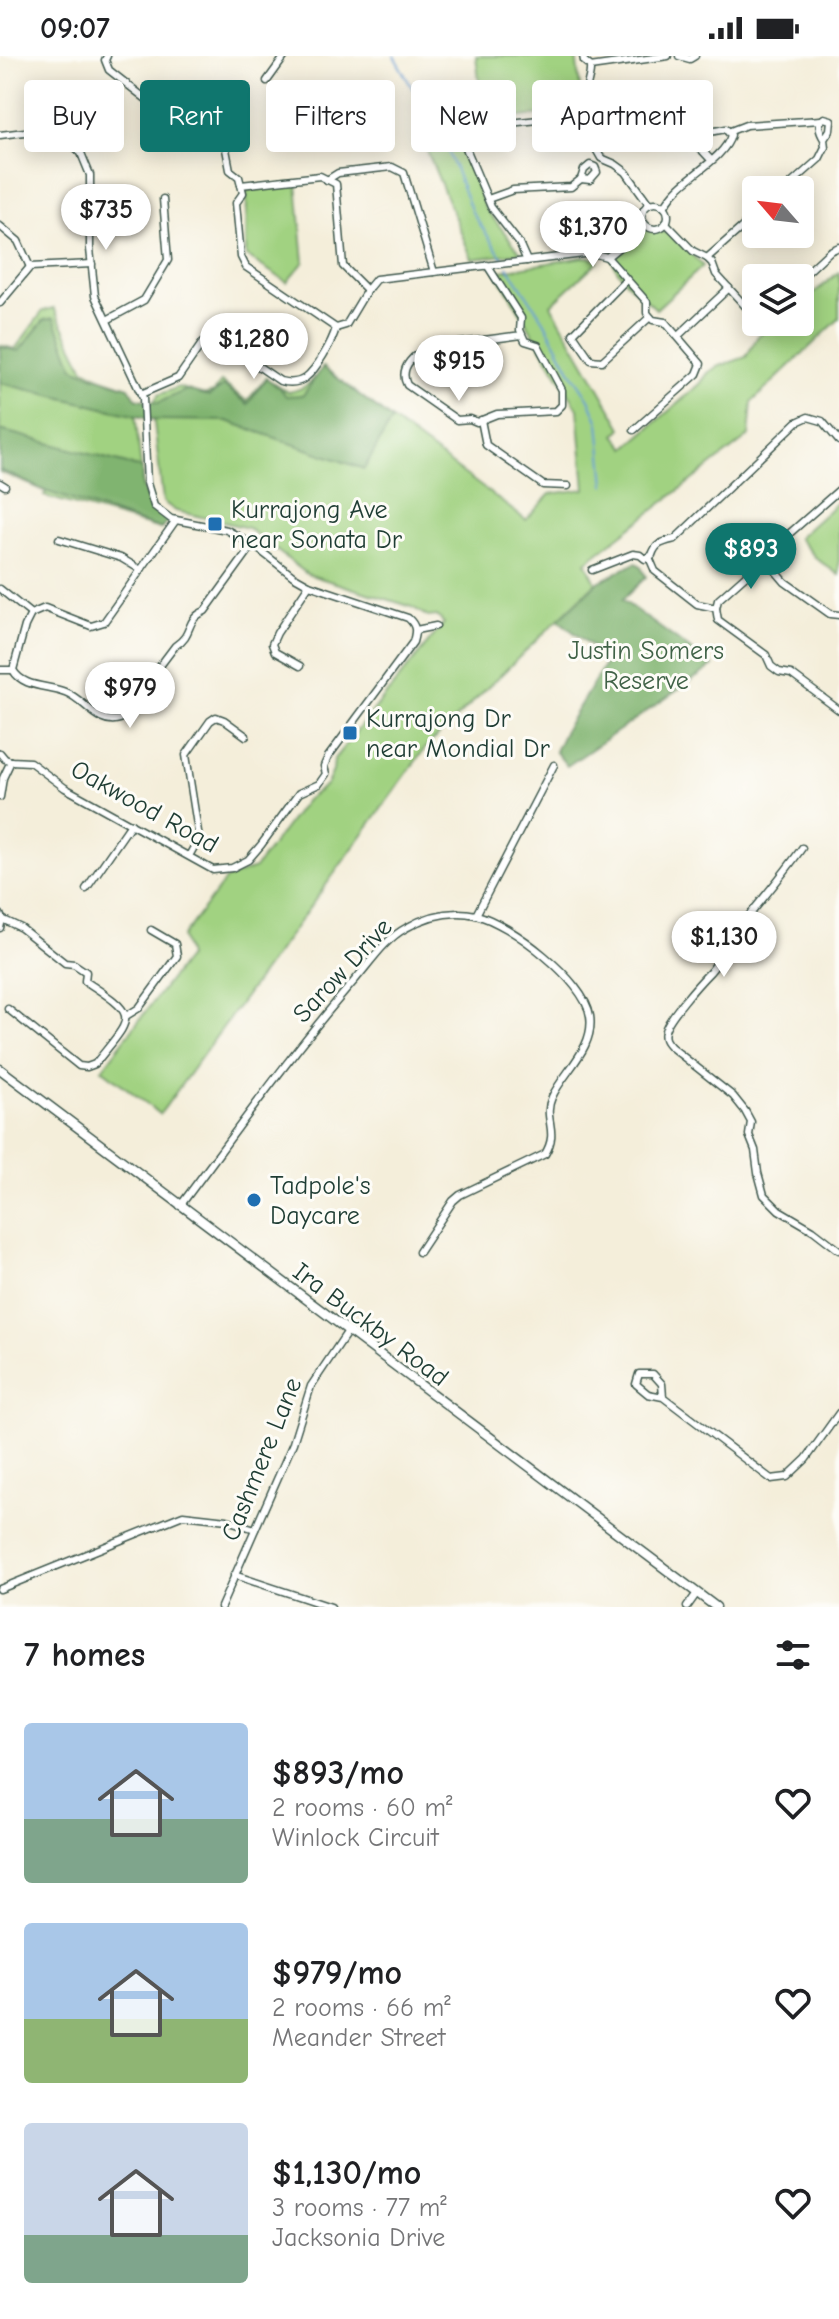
<!DOCTYPE html>
<meta charset="utf-8">
<style>
:root{--surface:#fff;--page:#f2f2f2;--text:#202124;--muted:#757577;--accent:#0f766e}
body{margin:0;font-family:"Comic Neue",sans-serif;background:var(--page);color:var(--text);height:100vh;display:flex;flex-direction:column;font-size:30px;white-space:nowrap}
*{box-sizing:border-box;margin:0}
p{font-size:26px;color:var(--muted)}
.icon{flex:none;width:44px;height:44px;fill:none;stroke:currentColor;stroke-width:2;stroke-linecap:round;stroke-linejoin:round}
.map{position:relative;height:1551px;overflow:hidden}
.sheet{display:flex;flex-direction:column;background:var(--surface);flex:1}
.sheet>*{flex:none}
.top-card{position:absolute;left:24px;top:24px;width:792px;height:72px;display:flex;gap:16px}
.needle{width:52px;rotate:298deg}
.buttons{position:absolute;left:742px;top:120px;display:grid;gap:16px}
.buttons a{display:grid;place-items:center;width:72px;height:72px;border-radius:8px;background:var(--surface);box-shadow:0 4px 20px #0003;font-size:40px}
.price{position:absolute;translate:-50% -68px;padding:0 18px;border-radius:28px;background:#fff;color:#222;font-size:26px;line-height:52px;filter:drop-shadow(0 2px 4px #0008)}
.price::after{content:'';position:absolute;left:50%;top:48px;width:24px;height:18px;margin-left:-12px;background:inherit;clip-path:polygon(0 0,100% 0,50% 100%)}
.price.current{background:var(--accent);color:#fff}
ul{padding:0;list-style:none}
li{display:flex;align-items:center;gap:24px;height:200px;padding:0 24px}
li span{display:grid;place-items:center;flex:none;width:224px;height:160px;border-radius:8px;color:#555}
li>.icon{margin-inline-start:auto}
span .icon{width:96px;height:96px;fill:#fffc;stroke-width:1}
li b{font-size:34px}
h2{display:flex;justify-content:space-between;align-items:center;height:96px;padding:0 24px;font-size:34px}
.pill{padding:0 28px;border-radius:8px;background:var(--surface);box-shadow:0 4px 20px #0003;font-size:28px;line-height:72px}
.pill.current{background:var(--accent);color:#fff}
.status{display:flex;justify-content:space-between;align-items:center;height:56px;padding:0 40px;background:var(--surface);direction:ltr}
.status svg{height:22px;fill:currentColor}
.map>svg:first-child{display:block}
.green{fill:#a1d281;stroke:#60885a;stroke-width:2}
.forest{fill:#80b46f;stroke:#507852;stroke-width:2}
.lines{fill:none;stroke-linecap:round;stroke-linejoin:round}
.stream{stroke:#669ed4;stroke-width:2}
.street-casing{stroke:#3f584d;stroke-width:9}
.secondary-casing{stroke:#3f584d;stroke-width:11}
.street{stroke:#fff;stroke-width:6}
.secondary{stroke:#fff;stroke-width:8}
.poi-dot{fill:#1f6fb2;stroke:#fdfcf7;stroke-width:3}
.labels{text-anchor:middle;stroke-width:6;stroke-linejoin:round;paint-order:stroke}
.poi-label{font-size:26px;fill:#1f3d34;stroke:#fdfcf7;text-anchor:start}
.park-label{font-size:26px;fill:#406247;stroke:#fdfcf7}
.street-label{font-size:26px;fill:#1f3d34;stroke:#fdfcf7}
</style>
<div class="status"><b>09:07</b><svg viewBox="0 0 49 12"><path d="M0 12V9h3v3zM5 12V6h3v6zM10 12V3h3v9zM15 12V0h3v12zM26 1h20v11H26zM47 4h2v5h-2z"/></svg></div>
<div class="map">
<svg width="839" height="1551" viewBox="0 0 839 1551">
<rect width="100%" height="100%" fill="#fdfcf7"/>
<filter id="ink" filterUnits="userSpaceOnUse"><feTurbulence type="fractalNoise" baseFrequency=".0125" numOctaves="2"/><feDisplacementMap in="SourceGraphic" scale="16" xChannelSelector="R" yChannelSelector="G"/><feConvolveMatrix kernelMatrix="1 2 1 2 8 2 1 2 1" color-interpolation-filters="sRGB"/></filter>
<filter id="wash" filterUnits="userSpaceOnUse"><feTurbulence type="fractalNoise" baseFrequency=".006" numOctaves="4" result="noise"/><feDisplacementMap in="SourceGraphic" scale="32" xChannelSelector="R" yChannelSelector="G"/><feGaussianBlur stdDeviation="1.8" result="paint"/><feColorMatrix in="noise" values="0 0 0 0 0 0 0 0 0 0 0 0 0 0 0 0 0 1.4 0 .05"/><feComposite in="paint" operator="in"/></filter>
<g filter="url(#wash)">
<rect width="100%" height="100%" fill="#f4eeda"/>
<g class="green">
<path d="M476,0H576L583,54L484,65Z"/>
<path d="M451,68L485,152L521,197L472,203L418,73Z"/>
<path d="M297,127L304,206L287,226L246,200L247,134Z"/>
<path d="M644,173L670,177L703,210L656,253C642,239 614,221 612,200Z"/>
<path d="M582,201H590L598,205L551,249L622,372L615,379L626,392L700,328L708,317L717,311L746,301L758,280L779,266H800V249L839,216V263L752,346L749,380L586,506L596,527L426,691L160,1058L102,1013L188,900L182,881L226,823L255,812L306,744L327,728L333,715L334,703L444,567L437,560L428,561L412,551L307,518L248,472L176,455L163,446L152,349L158,339L179,331L203,339L214,336L221,326L247,345L266,322L288,336C307,333 312,325 323,311L392,364L526,464L550,438L585,433L578,353L496,216Z"/>
<path d="M54,252L84,313L99,321L129,331L134,347L144,440L152,453L166,466L161,473L44,440L46,435L0,416V289L15,293L43,255Z"/>
<path d="M839,445V519L817,503L798,482Z"/>
</g>
<g class="forest">
<path d="M54,262L74,312L95,321L129,331L136,342L158,347L186,334L209,340L224,330L248,348L266,322L280,332L286,340L303,339L323,311L392,364L364,413L227,365L153,364L0,327V291L19,295L44,264Z"/>
<path d="M0,374L142,412V429L151,453L168,465L161,473L45,435L0,414Z"/>
<path d="M635,507L640,509L646,521L622,544L713,610L567,710L555,695L566,672L608,603L558,564L598,526Z"/>
</g>
<g class="lines">
<g class="stream">
<path d="M394,0L448,95L472,156L505,206"/>
<path d="M508,211L544,265L571,316L589,343L599,367L605,429"/>
</g>
</g>
</g>
<g filter="url(#ink)">
<g class="lines">
<g class="street-casing">
<g id="street">
<path d="M107,0L105,4L109,14L174,65H197L209,68L218,75L226,93L230,114L239,121L243,137L236,147L241,201L246,211L336,272L346,269L367,234L376,223L592,197L607,201L645,170"/>
<path d="M583,0L584,5L590,10C591,20 587,26 586,36L593,88L601,102L615,108L626,116L649,148"/>
<path d="M679,0L690,3L695,0"/>
<path d="M590,11L668,0"/>
<path d="M267,25L285,0"/>
<path d="M664,51L687,75L698,81"/>
<path d="M728,76L746,69L821,64"/>
<path d="M0,79L33,75L52,76L67,83L81,97L90,119V193L95,240L143,342L147,427L154,450L171,463L227,474L253,489L293,520L309,529L408,562C417,570 416,575 413,586L328,701L324,710L326,718L319,728L299,737L261,789L248,804L232,812L213,814L65,732L30,706L11,705L5,703L0,697"/>
<path d="M590,109L595,111L597,116L590,124L581,123L584,114Z"/>
<path d="M327,124L338,117L392,111L404,117L434,216"/>
<path d="M241,129L320,120L336,128L343,210L367,234"/>
<path d="M784,134L819,103L825,91L824,83L830,74L831,64L824,62C816,67 820,77 824,83"/>
<path d="M488,143L513,134L571,131L581,123"/>
<circle cx="655" cy="160" r="13"/>
<path d="M664,151C668,145 671,140 676,135C690,119 726,100 731,79L726,73L704,77L698,81L697,89L711,104"/>
<path d="M666,167L693,195L707,202L712,207L716,218L746,251L756,256"/>
<path d="M0,170L18,185L30,211"/>
<path d="M607,201L647,246V257L653,264L665,266L701,308L697,318L634,374"/>
<path d="M707,202L756,159"/>
<path d="M527,205L519,187L491,151L463,85L464,77L470,71L589,59"/>
<path d="M487,209L521,262L520,274L525,285L538,289L562,334V349L556,355L497,358L477,366L470,363L457,364L407,329C398,311 415,297 431,291L522,279"/>
<path d="M800,223L830,195L839,191"/>
<path d="M626,224L573,278L591,304L602,305L650,261"/>
<path d="M0,247L30,211L92,208"/>
<path d="M107,264L144,244L168,204L163,143"/>
<path d="M678,280L729,232"/>
<path d="M141,338L178,322L203,286L217,282L280,325C288,327 297,328 305,322C317,313 332,286 336,272"/>
<path d="M481,364L486,389L543,429L568,430"/>
<path d="M0,427L5,430"/>
<path d="M839,434L774,491L772,501L767,505L785,526L830,558L839,559"/>
<path d="M59,483L121,502L141,514"/>
<path d="M649,501L655,515L697,548L716,552"/>
<path d="M767,505L754,512L718,544L716,552L718,564L766,599L771,610L779,616L791,618L839,654"/>
<path d="M592,514L633,498L640,499L645,503L652,499C656,487 663,486 675,483L797,366L808,361L822,365L839,385"/>
<path d="M0,533L31,558L45,552L91,570L104,566L176,464"/>
<path d="M31,558L25,570L13,614C23,632 48,629 65,636C85,643 97,670 120,663L175,590C195,577 184,564 205,555L253,489"/>
<path d="M416,574L436,570"/>
<path d="M300,610L275,596L272,588L277,577L309,529"/>
<path d="M0,614H13"/>
<path d="M0,741L3,722L11,705"/>
<path d="M802,792C780,823 756,850 733,880C725,892 719,906 710,916C700,926 667,963 665,975C663,982 666,986 671,991L733,1040L745,1055L751,1066L749,1079L755,1094L758,1117L764,1139L779,1154L813,1174L839,1194"/>
<path d="M189,800L199,782L186,699L210,665L216,661L224,664L246,680"/>
<path d="M86,833L131,768"/>
<path d="M0,858L2,863L0,872"/>
<path d="M476,859L554,709"/>
<path d="M2,863L21,872L65,907L74,908L86,916L85,925C141,961 133,960 95,1008L87,1011L79,1010L8,953"/>
<path d="M126,960L139,952L177,900L175,888L151,874"/>
<path d="M180,1150C237,1074 292,996 355,924C370,907 385,883 406,872C427,860 452,854 476,859C510,867 585,925 590,960C595,992 564,1015 552,1041C542,1063 560,1074 545,1098L460,1139L453,1145L419,1196"/>
<path d="M663,1341L662,1328L653,1318H639L636,1328L648,1338L663,1341L771,1423L787,1421L806,1403L839,1357"/>
<path d="M234,1519L331,1551"/>
<path d="M0,1533L183,1459L227,1464L255,1473"/>
<path d="M221,1551L293,1387L311,1330L348,1275"/>
<path d="M687,1551L697,1537"/>
</g>
</g>
<g class="secondary-casing">
<path id="secondary" d="M0,1013L716,1551"/>
</g>
<use href="#street" class="street"/>
<use href="#secondary" class="secondary"/>
</g>
</g>
<g class="poi-dot">
<rect x="207" y="460" width="16" height="16" rx="4"/>
<rect x="342" y="669" width="16" height="16" rx="4"/>
<circle cx="254" cy="1144" r="8"/>
</g>
<g class="labels">
<g class="poi-label">
<text x="231" y="462">Kurrajong Ave<tspan x="231" dy="30">near Sonata Dr</tspan></text>
<text x="366" y="671">Kurrajong Dr<tspan x="366" dy="30">near Mondial Dr</tspan></text>
<text x="270" y="1138">Tadpole's<tspan x="270" dy="30">Daycare</tspan></text>
</g>
<g class="park-label">
<text x="646" y="603">Justin Somers<tspan x="646" dy="30">Reserve</tspan></text>
</g>
<g class="street-label">
<text transform="translate(145 750) rotate(29)" y="9">Oakwood Road</text>
<text transform="translate(342 914) rotate(-47)" y="9">Sarow Drive</text>
<text transform="translate(371 1268) rotate(37)" y="9">Ira Buckby Road</text>
<text transform="translate(261 1403) rotate(-68)" y="9">Cashmere Lane</text>
</g>
</g>
</svg>
<div class="buttons">
<a><svg class="needle" viewBox="-14 -14 28 28"><path d="M0-13l5 13h-10z" fill="#e53935"/><path d="M0 13l5-13h-10z" fill="#757577"/></svg></a>
<a><svg class="icon" aria-label="layers" viewBox="0 0 24 24"><path d="M12 4l9 5-9 5-9-5zM3 14l9 5 9-5"/></svg></a>
</div>
<b class="price" style="left:106px;top:196px">$735</b>
<b class="price" style="left:593px;top:213px">$1,370</b>
<b class="price" style="left:254px;top:325px">$1,280</b>
<b class="price" style="left:459px;top:347px">$915</b>
<b class="price current" style="left:751px;top:535px">$893</b>
<b class="price" style="left:130px;top:674px">$979</b>
<b class="price" style="left:724px;top:923px">$1,130</b>
<div class="top-card">
<a class="pill">Buy</a>
<a class="pill current">Rent</a>
<a class="pill">Filters</a>
<a class="pill">New</a>
<a class="pill">Apartment</a>
</div>
</div>
<section class="sheet">
<h2>7 homes<svg class="icon" aria-label="filters" viewBox="0 0 24 24"><path d="M4 7h16M4 17h16"/><circle cx="9" cy="7" r="2"/><circle cx="15" cy="17" r="2"/></svg></h2>
<ul>
<li><span style="background:linear-gradient(#a9c7e8 60%,#7fa58c 0)"><svg class="icon" aria-label="home" viewBox="0 0 24 24"><path d="M3 11l9-7 9 7M6 9v11h12V9"/></svg></span><div><b>$893/mo</b><p>2 rooms · 60 m²</p><p>Winlock Circuit</p></div><svg class="icon" aria-label="heart" viewBox="0 0 24 24"><path d="M12 20l-8-8c-3-5 5-10 8-4 3-6 11-1 8 4z"/></svg></li>
<li><span style="background:linear-gradient(#a9c7e8 60%,#8fb573 0)"><svg class="icon" aria-label="home" viewBox="0 0 24 24"><path d="M3 11l9-7 9 7M6 9v11h12V9"/></svg></span><div><b>$979/mo</b><p>2 rooms · 66 m²</p><p>Meander Street</p></div><svg class="icon" aria-label="heart" viewBox="0 0 24 24"><path d="M12 20l-8-8c-3-5 5-10 8-4 3-6 11-1 8 4z"/></svg></li>
<li><span style="background:linear-gradient(#c9d6e8 70%,#7fa58c 0)"><svg class="icon" aria-label="home" viewBox="0 0 24 24"><path d="M3 11l9-7 9 7M6 9v11h12V9"/></svg></span><div><b>$1,130/mo</b><p>3 rooms · 77 m²</p><p>Jacksonia Drive</p></div><svg class="icon" aria-label="heart" viewBox="0 0 24 24"><path d="M12 20l-8-8c-3-5 5-10 8-4 3-6 11-1 8 4z"/></svg></li>
</ul>
</section>
